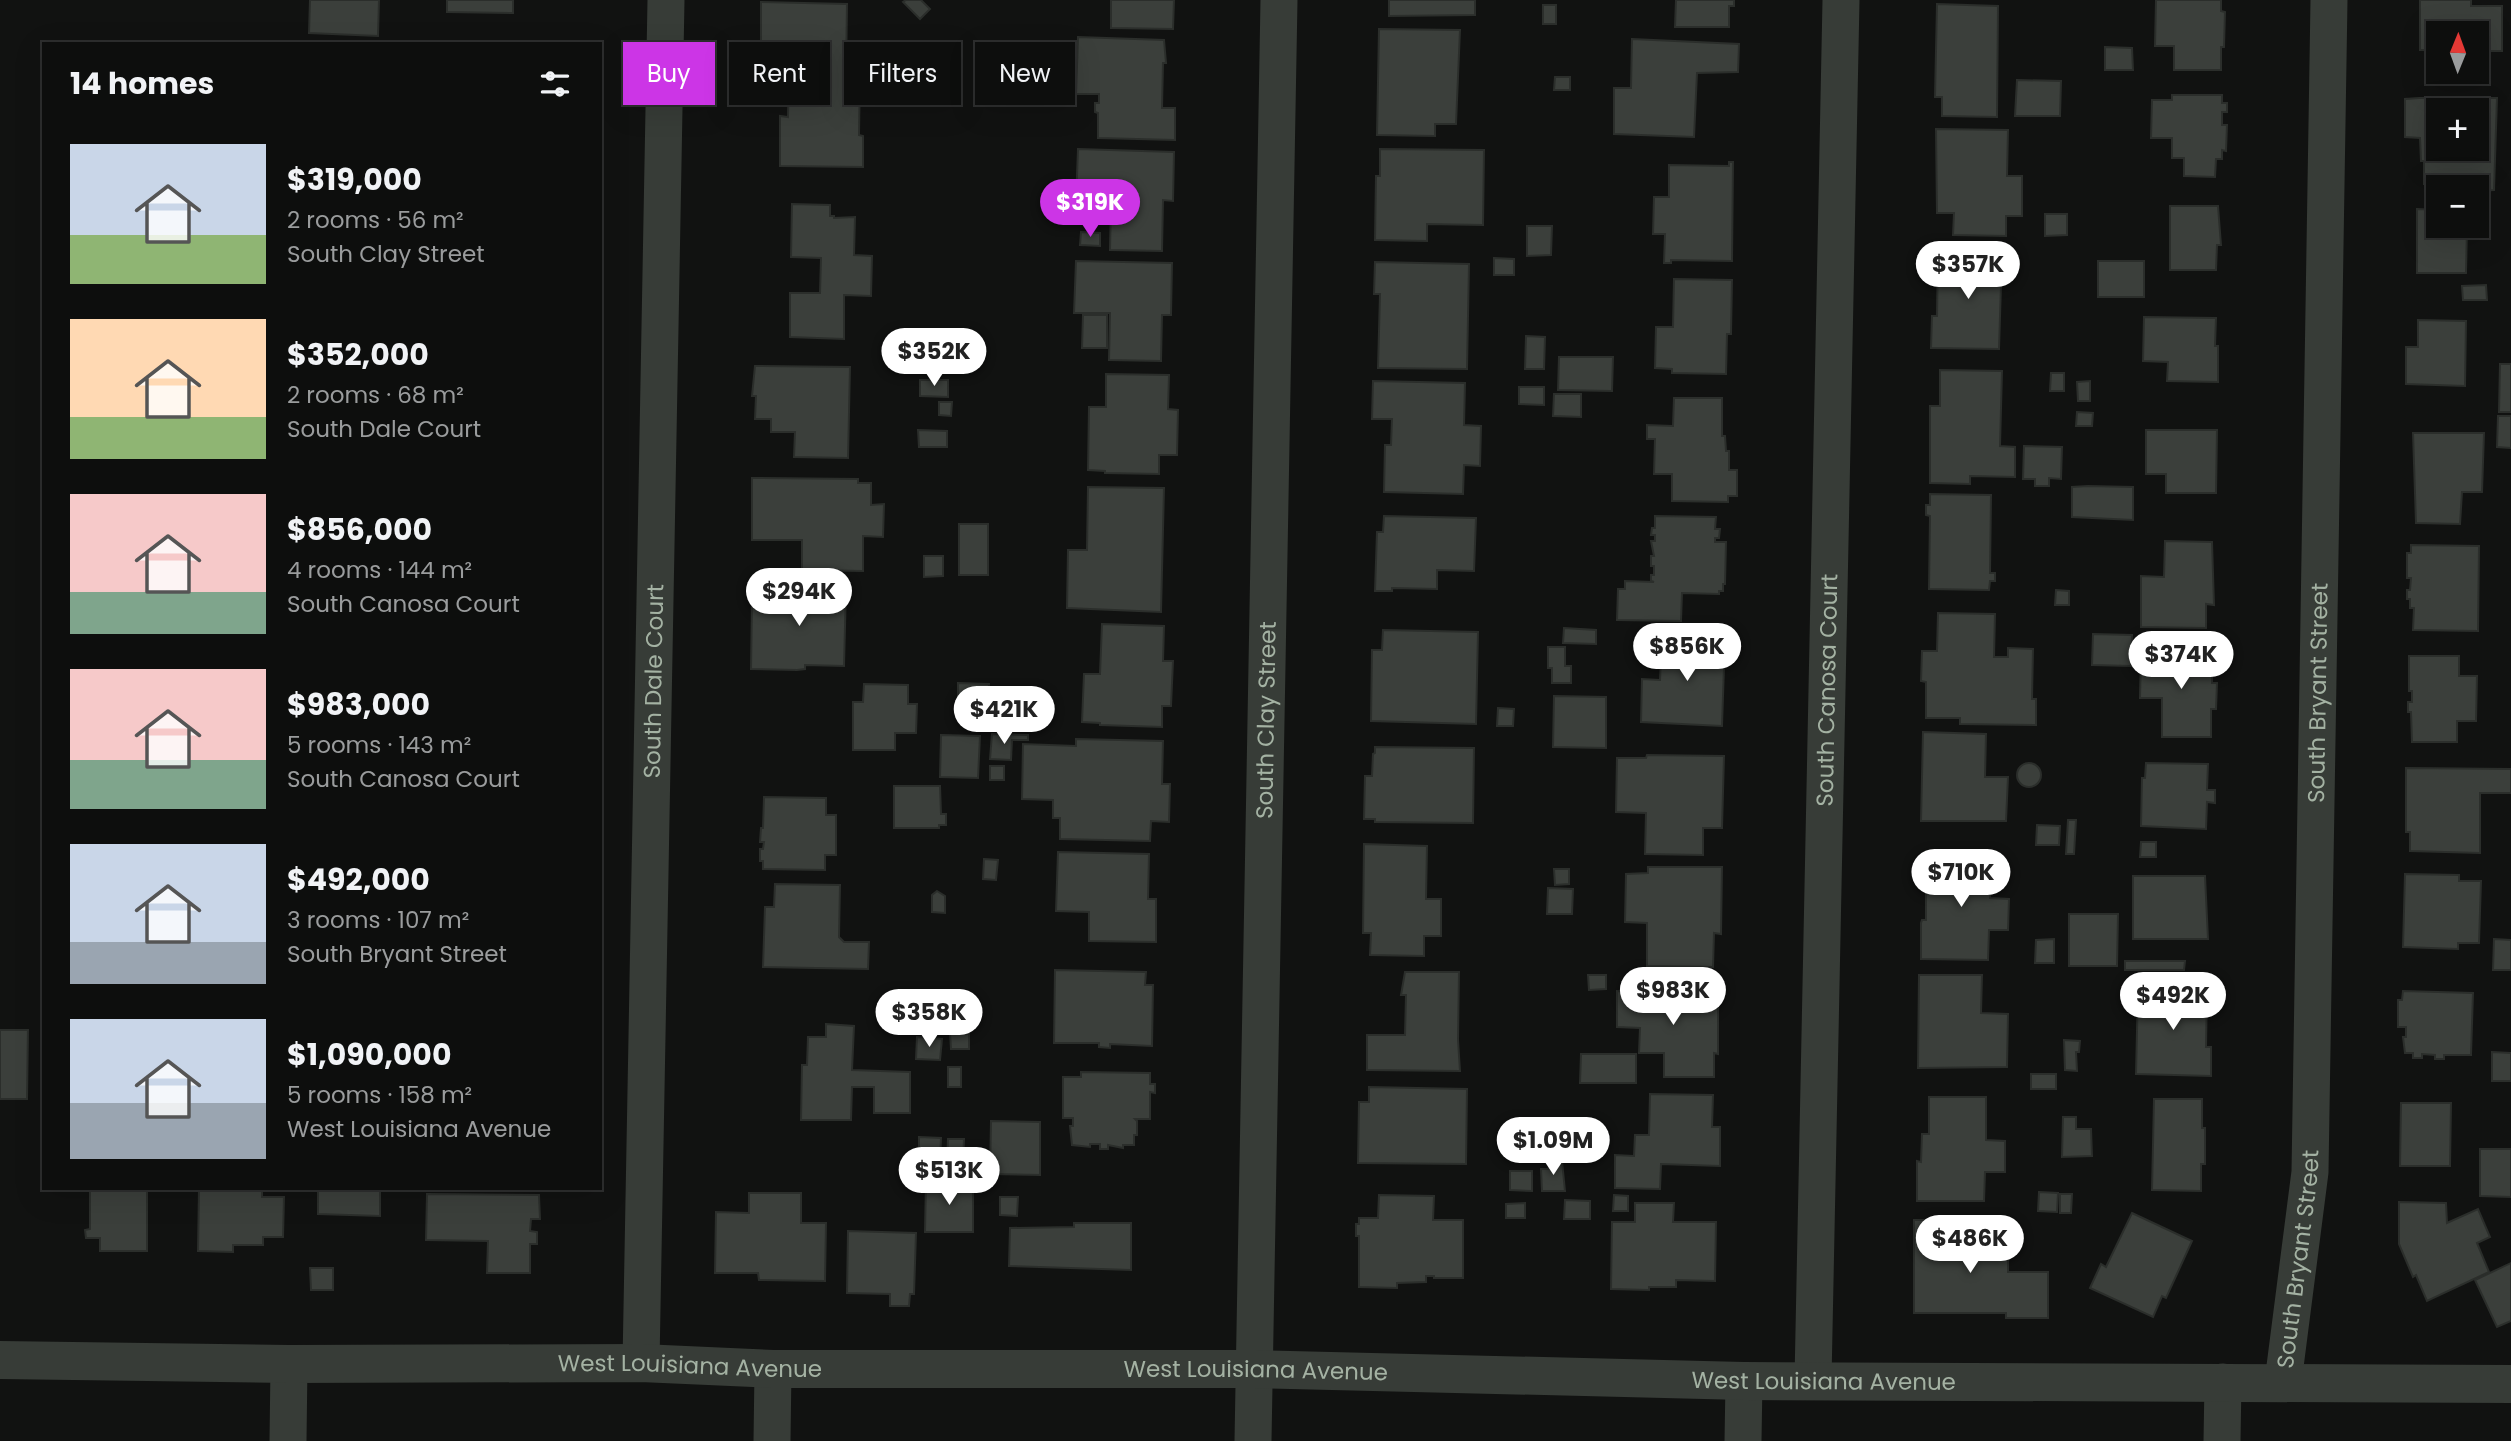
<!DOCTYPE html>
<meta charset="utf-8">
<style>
:root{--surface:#0d0e0d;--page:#1b1c1b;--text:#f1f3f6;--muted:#9a9c9d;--line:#2d2e2e;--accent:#cc35e6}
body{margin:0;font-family:Poppins,sans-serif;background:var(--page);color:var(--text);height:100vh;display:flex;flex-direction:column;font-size:26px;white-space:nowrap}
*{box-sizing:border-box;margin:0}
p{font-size:23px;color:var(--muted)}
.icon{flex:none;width:38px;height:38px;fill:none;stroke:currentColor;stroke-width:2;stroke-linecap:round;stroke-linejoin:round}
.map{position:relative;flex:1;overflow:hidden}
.drawer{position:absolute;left:42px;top:42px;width:560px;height:1148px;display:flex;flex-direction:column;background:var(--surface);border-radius:0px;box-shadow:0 7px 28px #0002,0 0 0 2px var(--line)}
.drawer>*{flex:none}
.hud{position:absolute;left:623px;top:42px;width:665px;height:63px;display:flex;gap:14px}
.needle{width:46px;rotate:1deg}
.controls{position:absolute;left:2426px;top:21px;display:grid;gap:14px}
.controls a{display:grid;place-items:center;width:63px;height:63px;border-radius:0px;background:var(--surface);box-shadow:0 7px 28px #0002,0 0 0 2px var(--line);font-size:35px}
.price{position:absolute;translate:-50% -60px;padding:0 16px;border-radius:24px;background:#fff;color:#222;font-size:23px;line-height:46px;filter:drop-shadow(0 2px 4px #0008)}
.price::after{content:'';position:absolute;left:50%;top:42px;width:21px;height:16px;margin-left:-10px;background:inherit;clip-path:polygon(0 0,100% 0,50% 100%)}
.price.selected{background:var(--accent);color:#fff}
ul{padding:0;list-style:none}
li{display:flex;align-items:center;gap:21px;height:175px;padding:0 28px}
li span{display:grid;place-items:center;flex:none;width:196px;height:140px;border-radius:0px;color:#555}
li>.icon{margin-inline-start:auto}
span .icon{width:84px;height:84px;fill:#fffc;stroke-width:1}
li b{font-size:30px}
h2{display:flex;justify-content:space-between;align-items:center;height:84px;padding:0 28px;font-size:30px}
.pill{padding:0 24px;border-radius:0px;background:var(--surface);box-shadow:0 7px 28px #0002,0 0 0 2px var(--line);font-size:24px;line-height:63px}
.pill.selected{background:var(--accent);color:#fff}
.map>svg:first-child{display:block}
.building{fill:#3b3f3b;stroke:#2b2e2b;stroke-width:2;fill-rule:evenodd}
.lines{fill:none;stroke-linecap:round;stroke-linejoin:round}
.minor{stroke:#373c37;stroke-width:37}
.tertiary{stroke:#373c37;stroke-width:38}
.labels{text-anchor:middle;stroke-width:5;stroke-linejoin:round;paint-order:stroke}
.street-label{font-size:23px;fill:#a4b2a3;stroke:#0c0d0c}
</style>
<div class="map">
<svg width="2511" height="1441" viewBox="0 0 2511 1441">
<rect width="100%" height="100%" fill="#111211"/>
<g class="building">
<path d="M310,0H379L378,36L309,33Z"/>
<path d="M447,0H513V13L447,12Z"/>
<path d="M906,0H921L930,9L920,19L903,2Z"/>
<path d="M1111,0H1174L1173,29L1111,28Z"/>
<path d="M1389,0H1475V15L1389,16Z"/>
<path d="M1676,0H1734V6H1729V27H1675Z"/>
<path d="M2156,0H2221V11L2225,12L2224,47H2221V70H2174V46H2155Z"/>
<path d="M2420,0H2471V6H2502V51H2482V73H2425V50H2420ZM2438,33H2476V72H2438Z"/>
<path d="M761,2L847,4L846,73H860L859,135L863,136V167L780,166V116L788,117L789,56L761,55Z"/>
<path d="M1937,4L1998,6L1997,117L1942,116V97H1935Z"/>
<rect x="1543" y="5" width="13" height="19"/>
<path d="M1379,29L1460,30L1456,124H1435V136L1377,135Z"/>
<path d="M1078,37L1164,40L1166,63H1163L1162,108H1175V140L1098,138V113L1095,112V103H1099V94H1076Z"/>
<path d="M1632,39L1739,44L1738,72L1697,73L1694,137L1614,134V88H1631Z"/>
<path d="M2105,47L2132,48L2133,70H2105Z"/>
<path d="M1555,77H1570V90H1554Z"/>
<path d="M2017,80L2061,81L2060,116H2015Z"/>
<path d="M2172,95H2222V103H2227V112H2222V125H2227L2226,151L2222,150V159H2216L2215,177L2184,176V158H2172V138H2151L2152,100H2172Z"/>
<path d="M2419,98H2497L2494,190L2476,191V187H2466V185L2424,184V161H2421L2420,138L2405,137V99ZM2438,110H2476V149H2438Z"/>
<path d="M1936,129L2008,130L2007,176H2022V216H2006V236L1953,235L1954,213H1937Z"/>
<path d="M1078,149L1174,152L1173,201L1163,200L1162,251L1110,250L1111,204L1095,203V205H1084V203H1076Z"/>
<path d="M1380,149L1484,150L1483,225L1427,224V241L1375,240L1376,176H1380Z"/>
<path d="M1729,162H1733L1732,261L1671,260V263H1664L1665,234H1653L1654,197H1669V165L1729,166Z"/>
<path d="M792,204L830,205V216H834V218L855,217L854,255L872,256L871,296L844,295V339L790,337V293H820L821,258L791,257Z"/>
<path d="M2170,206H2218L2221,245H2217L2216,270H2170Z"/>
<path d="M2417,209L2438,210V226H2467L2466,273H2417Z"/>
<path d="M2045,214H2067V235L2045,236Z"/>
<path d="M1527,226H1552L1551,255L1527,256Z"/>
<path d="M1081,232L1100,233V246L1080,245Z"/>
<path d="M1938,251L2002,252L1999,349L1931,348L1932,316H1937Z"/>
<path d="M1494,258L1514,259V275H1494Z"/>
<path d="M1076,261L1172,263L1171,315H1162L1161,361L1109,360L1110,313H1074Z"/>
<rect x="2098" y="261" width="46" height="36"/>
<path d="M1375,262L1469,264L1467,369L1378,368L1380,294H1374Z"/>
<path d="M1674,279L1732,280L1731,334H1727L1726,374L1672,373V369L1655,368L1656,327H1673Z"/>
<path d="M2486,285L2487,300H2463L2462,286Z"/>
<path d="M1083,315H1107V348H1082Z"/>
<path d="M2144,317L2216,318L2215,346H2218V382L2167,381L2168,362L2143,361Z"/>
<path d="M2418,320L2466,321L2465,386L2406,384V347H2418Z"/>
<rect x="925" y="332" width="26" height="20"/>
<path d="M1526,336L1545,337L1544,369H1525Z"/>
<path d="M1559,357H1613L1612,391L1558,390Z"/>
<path d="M2500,364H2511V412H2499Z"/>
<path d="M755,366L850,367L848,458L794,457L795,432H771V419H755L756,396H752Z"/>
<path d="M1940,370L2002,371L2000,446L2015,447V477L1970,476V484L1930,483V406H1940Z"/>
<path d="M2051,373H2064V391H2050Z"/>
<path d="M1106,374L1169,375L1168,409L1178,410L1177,455H1159V474L1105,473V471L1088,470L1089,407H1106Z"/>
<path d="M920,380H948V397L920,396Z"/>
<path d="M1373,381L1465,383L1464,425L1481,426L1480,466L1464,465L1463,494L1384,492L1385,445H1391L1392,419H1372Z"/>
<path d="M2090,381V401H2078L2077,382Z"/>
<path d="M1519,387H1544V405L1519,404Z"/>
<path d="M1554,394H1581V417L1553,416Z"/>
<path d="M1674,398H1722V436H1725L1726,451H1729V470H1737V496H1728V502L1672,501V474H1654L1655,439H1647V425L1673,426Z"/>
<path d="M939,402H952L951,416L939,415Z"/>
<path d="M2077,412L2093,413L2092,426H2076Z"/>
<path d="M2498,416H2511V448L2497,447Z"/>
<path d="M918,430L947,431V447H919Z"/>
<path d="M2146,430H2217L2216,493H2166V474H2146Z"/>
<path d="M2413,433H2484L2482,492H2462L2460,524L2416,523Z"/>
<path d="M2024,446L2062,447L2061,479L2049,478V486H2035V479H2023Z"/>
<path d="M752,478L858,479V483H871V505L884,504L883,537L863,536V571L802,570V540H752Z"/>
<path d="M2088,486L2133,487V520L2072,517V487Z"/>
<path d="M1088,487L1164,488L1161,612L1067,608L1068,550H1087Z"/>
<path d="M1930,494L1991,495L1990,573H1995V581H1990L1989,590L1929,589L1930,516L1926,515V505H1930Z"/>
<path d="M1384,516L1476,518L1474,571L1437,570V589L1392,588V591H1375L1377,532H1383Z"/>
<path d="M1655,516L1716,517L1715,529H1720L1719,538H1715V542H1726L1725,584H1723V591H1719V594L1682,593L1681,621L1617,620L1618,589H1625V581L1654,582L1651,581V575H1654V566H1651V556H1654L1651,541H1655V535H1651L1652,528H1655Z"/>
<rect x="959" y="524" width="29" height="51"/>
<path d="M2165,541L2212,542L2214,605L2206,604V628L2141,627V576L2164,577Z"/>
<path d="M2411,545L2479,546L2478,631L2413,630L2414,608H2410V599H2407V590H2410L2411,578H2407V553H2411Z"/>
<path d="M924,556H943V576L924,577Z"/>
<path d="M762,587L846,588L844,666L805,665V669L797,670L751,669L752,604H762Z"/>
<path d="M2056,590L2069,591V605H2055Z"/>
<path d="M1938,613L1995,614L1994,657H2008V648L2033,649L2032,699H2036V725L1960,724V718H1926V682L1921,681L1922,651H1937Z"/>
<path d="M1102,624L1164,626L1163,661H1173L1171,706H1162V727L1100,725V723L1082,722L1084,674H1100Z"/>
<path d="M1564,628L1596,630V644L1563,643Z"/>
<path d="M1383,630L1478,632L1476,724L1371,721L1372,650H1382Z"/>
<path d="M2093,634L2132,635L2131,666L2092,665Z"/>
<path d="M1662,635L1725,637L1722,726L1641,722L1642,679L1660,680Z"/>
<path d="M1548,647H1565V666H1571V683H1552V668H1548Z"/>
<path d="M2141,653L2212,654L2214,671H2212V683H2217L2216,709H2211V737H2162V698H2140Z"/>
<path d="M2409,656H2459V676H2477L2476,721H2457V742H2412L2411,712H2408V702H2412V691H2409Z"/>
<path d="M958,683L989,684L988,705L958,703Z"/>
<path d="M864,684L908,685V704H917L916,733H895V750H853V702H863Z"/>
<path d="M1554,696L1606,697V748L1553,747Z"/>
<path d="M1498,708L1514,709L1513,726H1497Z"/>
<path d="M1923,732L1986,734L1985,777H2008L2006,821H1921Z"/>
<path d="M992,734L1028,735V740H1012L1011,760L990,759Z"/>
<path d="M941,735L980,736L978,778L940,777Z"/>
<path d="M1076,739L1163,741L1162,784H1170L1169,822L1151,821L1150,841L1060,839V818H1053V800L1022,799L1023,744L1076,746Z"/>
<path d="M1375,747L1474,748L1473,823L1375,822V819H1364L1365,776H1372L1373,754L1375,753Z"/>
<path d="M1647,755L1724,756L1722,828H1703V855L1645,854L1646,813L1616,812L1617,758H1646Z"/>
<circle cx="2029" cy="775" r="12"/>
<path d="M2146,763L2208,764L2207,790H2215V803L2207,802L2206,829L2141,826L2142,778H2145Z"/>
<rect x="990" y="766" width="14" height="14"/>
<path d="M2406,768L2511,769V793H2480V853L2410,851V832H2406Z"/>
<path d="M894,786H940L941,814H946V825H939V828H894Z"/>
<path d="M764,797L826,798V815H836V855H825V870L763,869V861H760V849H763L764,842H760L761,828H763Z"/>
<path d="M2068,820H2076L2074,854H2066Z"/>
<path d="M2037,825L2060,826L2059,845H2036Z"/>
<path d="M2141,842H2156V857H2140Z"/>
<path d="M1364,844L1427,846L1426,899H1441V936H1424V956L1370,955L1371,933H1363Z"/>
<path d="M1058,852L1149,854L1148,899H1156V942L1089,941V912L1056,911Z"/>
<path d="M1933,854L1990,855V898L2009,899L2008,930H1989L1988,960L1921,959V923L1922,920H1926V892H1933Z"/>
<path d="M984,859L998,860L996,880L983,879Z"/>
<path d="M1648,867H1722L1721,934L1714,933L1713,967L1647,966V923L1625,922L1626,874L1648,873Z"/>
<path d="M1554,869H1569V884L1555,885Z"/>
<path d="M2405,874L2459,875V881H2481L2479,943H2458V949L2403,947Z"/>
<path d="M2133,876H2205L2208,939H2133Z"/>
<path d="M775,884L840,885L839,937L844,942H869L868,969L763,967L765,907H774Z"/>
<path d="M1548,888L1573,889L1572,914H1547Z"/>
<path d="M937,891L945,896V913L932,912V895Z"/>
<path d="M2069,914H2118L2117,966H2069Z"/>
<path d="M2054,939V963H2035L2036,940Z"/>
<path d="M2494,939L2511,940V970H2493Z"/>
<path d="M2125,961H2185L2184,970H2125Z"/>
<path d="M1055,970L1146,972L1145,985H1153L1152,1046L1110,1044V1048L1099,1047V1043H1054Z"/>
<path d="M1405,972H1459L1458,1040L1460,1071L1367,1070V1035H1405L1406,995H1401Z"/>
<path d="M1588,975H1606V989L1589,990Z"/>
<path d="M1919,975H1982L1981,1013L2008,1014L2007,1067L1918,1068Z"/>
<path d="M1641,981H1679L1680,995H1718V1054L1714,1053V1077H1664V1053H1639L1640,1028L1617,1027V991L1640,992Z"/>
<path d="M2138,988H2207L2206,1047H2211V1076L2136,1074Z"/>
<path d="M2403,991L2473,993L2471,1055H2444V1059H2435V1055L2422,1054V1058H2413V1053H2405L2403,1037H2406V1027H2398V1000H2402Z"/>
<path d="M826,1024L854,1026L852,1070L910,1072V1113H874V1087H852L851,1120H801L802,1065H807L808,1037H826Z"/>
<path d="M0,1030H28L27,1099H0Z"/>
<path d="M950,1033L969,1034V1049H951Z"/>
<path d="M917,1037L942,1039L940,1060L916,1059Z"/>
<path d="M2064,1040L2080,1041L2079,1052H2076L2077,1071L2065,1070Z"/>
<path d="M2492,1052L2511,1053V1081H2492Z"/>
<path d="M1581,1054H1636V1083H1580Z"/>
<rect x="948" y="1067" width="13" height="20"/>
<path d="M1081,1072L1150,1073V1084H1155V1093L1150,1092V1119H1135L1137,1121V1135H1134V1145H1123V1148L1108,1145V1149H1100V1144H1090V1147L1072,1145L1070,1126H1073V1118H1063V1077H1081Z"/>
<rect x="2031" y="1074" width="25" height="15"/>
<path d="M1369,1087L1467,1089L1466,1164L1358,1163L1359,1102H1369Z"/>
<path d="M1650,1094L1713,1095L1712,1127H1720V1166L1661,1164L1660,1189L1615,1188V1155L1634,1156L1635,1135H1649Z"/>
<path d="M1929,1097H1986V1140L2005,1141V1172H1985L1984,1201H1917V1161L1921,1162L1922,1134H1929Z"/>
<path d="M2154,1099H2202V1128H2205V1164H2201V1191L2152,1190Z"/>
<path d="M2401,1103H2451L2450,1166H2400Z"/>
<path d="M2063,1117H2076V1129H2091L2092,1156L2062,1157Z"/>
<path d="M991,1121L1040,1122V1175L990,1174Z"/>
<path d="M919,1137L941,1138L940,1163L919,1162Z"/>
<path d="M948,1139H964L963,1162H947Z"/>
<path d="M2480,1149H2511V1197L2480,1196Z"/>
<path d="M1548,1161H1562L1565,1191H1542L1541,1169H1549Z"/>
<path d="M1510,1171H1532V1191L1510,1190Z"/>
<path d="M926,1181L973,1182V1232H925Z"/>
<path d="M90,1188H147V1251H100V1238H86L85,1230L90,1229Z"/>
<path d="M199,1188H262V1197H284L283,1237H263V1245H233V1252L198,1251Z"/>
<path d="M318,1188H380V1216L318,1214Z"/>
<path d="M2039,1192L2058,1193L2057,1212L2038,1211Z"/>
<path d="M749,1193H801V1223H826L825,1281L759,1280L758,1273H715L716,1212L749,1213Z"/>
<path d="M427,1194L539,1195L540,1219H531L530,1231L537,1232V1244H530V1273H487L488,1241L426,1240Z"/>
<path d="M2060,1194H2072L2071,1213H2060Z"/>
<path d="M1379,1195L1434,1196L1433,1220H1463V1278H1434V1276H1426V1282L1397,1283V1288L1359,1287V1236H1356V1224H1359V1218H1378Z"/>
<path d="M1614,1195L1628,1196V1211H1613Z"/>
<path d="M1000,1197H1018L1017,1216L1000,1215Z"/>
<path d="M1565,1200L1590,1201V1219H1564Z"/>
<path d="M2399,1202L2446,1203L2447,1223L2478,1209L2490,1237L2477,1243L2489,1272L2427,1301L2416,1275L2413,1277L2399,1244Z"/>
<path d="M1525,1203V1218H1506V1204Z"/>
<path d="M1635,1203H1674L1673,1222H1716L1715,1281L1676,1280V1287H1649V1290L1611,1289L1612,1222H1635Z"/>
<path d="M2132,1213L2192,1241L2166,1298L2162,1296L2153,1317L2090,1288L2101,1264L2106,1267Z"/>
<path d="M1914,1220H1978V1255L2008,1256V1272H2048V1318H2006V1313H1914Z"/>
<path d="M1074,1223H1131V1270L1009,1266L1010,1228L1074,1227Z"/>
<path d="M848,1231L916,1233L914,1294H910L909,1306H890V1294L847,1293Z"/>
<path d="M2511,1263V1321L2497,1327L2475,1280Z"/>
<path d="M310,1268H333V1290H311Z"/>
</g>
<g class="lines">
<g class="minor">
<path id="s1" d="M641,1363L666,0"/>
<path id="s2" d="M1813,1380L1841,0"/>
<path id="s3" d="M2283,1382L2310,1172L2329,0"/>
<path d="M288,1441L289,1364"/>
<path d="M772,1441L773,1369"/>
<path id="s4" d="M1253,1441L1279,0"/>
<path d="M1743,1441L1744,1381"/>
<path d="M2222,1441L2223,1382"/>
</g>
<path class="tertiary" id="s5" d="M0,1360L289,1364L641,1363L773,1369H1254L1744,1381L2511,1384"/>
</g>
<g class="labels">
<g class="street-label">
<text dy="8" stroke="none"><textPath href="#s1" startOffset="682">South Dale Court</textPath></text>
<text dy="8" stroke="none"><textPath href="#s2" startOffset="690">South Canosa Court</textPath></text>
<text dy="8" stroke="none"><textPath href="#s3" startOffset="691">South Bryant Street</textPath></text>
<text dy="8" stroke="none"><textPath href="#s4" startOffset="721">South Clay Street</textPath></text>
<text dy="8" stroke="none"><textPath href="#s3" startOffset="124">South Bryant Street</textPath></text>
<text dy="8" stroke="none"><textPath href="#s5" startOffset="690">West Louisiana Avenue</textPath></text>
<text dy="8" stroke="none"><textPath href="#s5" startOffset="1256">West Louisiana Avenue</textPath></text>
<text dy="8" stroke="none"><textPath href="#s5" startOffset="1824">West Louisiana Avenue</textPath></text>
</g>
</g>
</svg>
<div class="controls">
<a><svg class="needle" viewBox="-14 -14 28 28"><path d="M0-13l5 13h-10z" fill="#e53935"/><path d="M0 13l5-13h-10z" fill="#9a9c9d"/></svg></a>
<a>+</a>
<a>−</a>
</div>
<b class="price selected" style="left:1090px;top:239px">$319K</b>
<b class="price" style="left:1968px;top:301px">$357K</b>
<b class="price" style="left:934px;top:388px">$352K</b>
<b class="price" style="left:799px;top:628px">$294K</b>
<b class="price" style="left:1687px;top:683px">$856K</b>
<b class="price" style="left:2181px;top:691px">$374K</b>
<b class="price" style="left:1004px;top:746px">$421K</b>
<b class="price" style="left:1961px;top:909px">$710K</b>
<b class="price" style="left:1673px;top:1027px">$983K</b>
<b class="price" style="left:2173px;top:1032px">$492K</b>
<b class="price" style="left:929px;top:1049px">$358K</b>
<b class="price" style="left:1553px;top:1177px">$1.09M</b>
<b class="price" style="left:949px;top:1207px">$513K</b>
<b class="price" style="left:1970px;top:1275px">$486K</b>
<div class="hud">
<a class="pill selected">Buy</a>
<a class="pill">Rent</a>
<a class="pill">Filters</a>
<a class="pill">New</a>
</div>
<section class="drawer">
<h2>14 homes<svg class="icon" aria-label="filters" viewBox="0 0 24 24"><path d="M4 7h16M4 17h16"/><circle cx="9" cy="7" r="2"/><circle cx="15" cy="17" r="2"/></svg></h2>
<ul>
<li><span style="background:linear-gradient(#c9d6e8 65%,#8fb573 0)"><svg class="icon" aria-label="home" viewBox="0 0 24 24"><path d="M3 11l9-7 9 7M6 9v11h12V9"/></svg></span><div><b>$319,000</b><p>2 rooms · 56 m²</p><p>South Clay Street</p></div></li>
<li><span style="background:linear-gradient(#ffd9b3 70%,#8fb573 0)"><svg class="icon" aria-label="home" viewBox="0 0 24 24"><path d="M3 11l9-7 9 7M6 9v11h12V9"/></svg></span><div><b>$352,000</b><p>2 rooms · 68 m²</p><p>South Dale Court</p></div></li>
<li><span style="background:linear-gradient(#f6c9c9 70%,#7fa58c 0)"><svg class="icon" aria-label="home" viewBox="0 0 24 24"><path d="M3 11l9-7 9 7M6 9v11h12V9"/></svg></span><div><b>$856,000</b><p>4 rooms · 144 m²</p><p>South Canosa Court</p></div></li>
<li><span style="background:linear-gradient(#f6c9c9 65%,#7fa58c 0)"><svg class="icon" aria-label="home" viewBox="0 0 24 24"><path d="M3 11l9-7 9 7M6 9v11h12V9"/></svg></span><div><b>$983,000</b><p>5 rooms · 143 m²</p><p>South Canosa Court</p></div></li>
<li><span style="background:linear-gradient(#c9d6e8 70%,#9aa5b1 0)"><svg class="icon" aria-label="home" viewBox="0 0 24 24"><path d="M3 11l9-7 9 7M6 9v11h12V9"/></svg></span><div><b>$492,000</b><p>3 rooms · 107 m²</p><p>South Bryant Street</p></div></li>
<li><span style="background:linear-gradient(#c9d6e8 60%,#9aa5b1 0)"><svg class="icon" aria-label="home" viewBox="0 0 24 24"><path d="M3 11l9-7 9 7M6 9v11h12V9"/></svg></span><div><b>$1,090,000</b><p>5 rooms · 158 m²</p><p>West Louisiana Avenue</p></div></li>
</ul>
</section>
</div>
